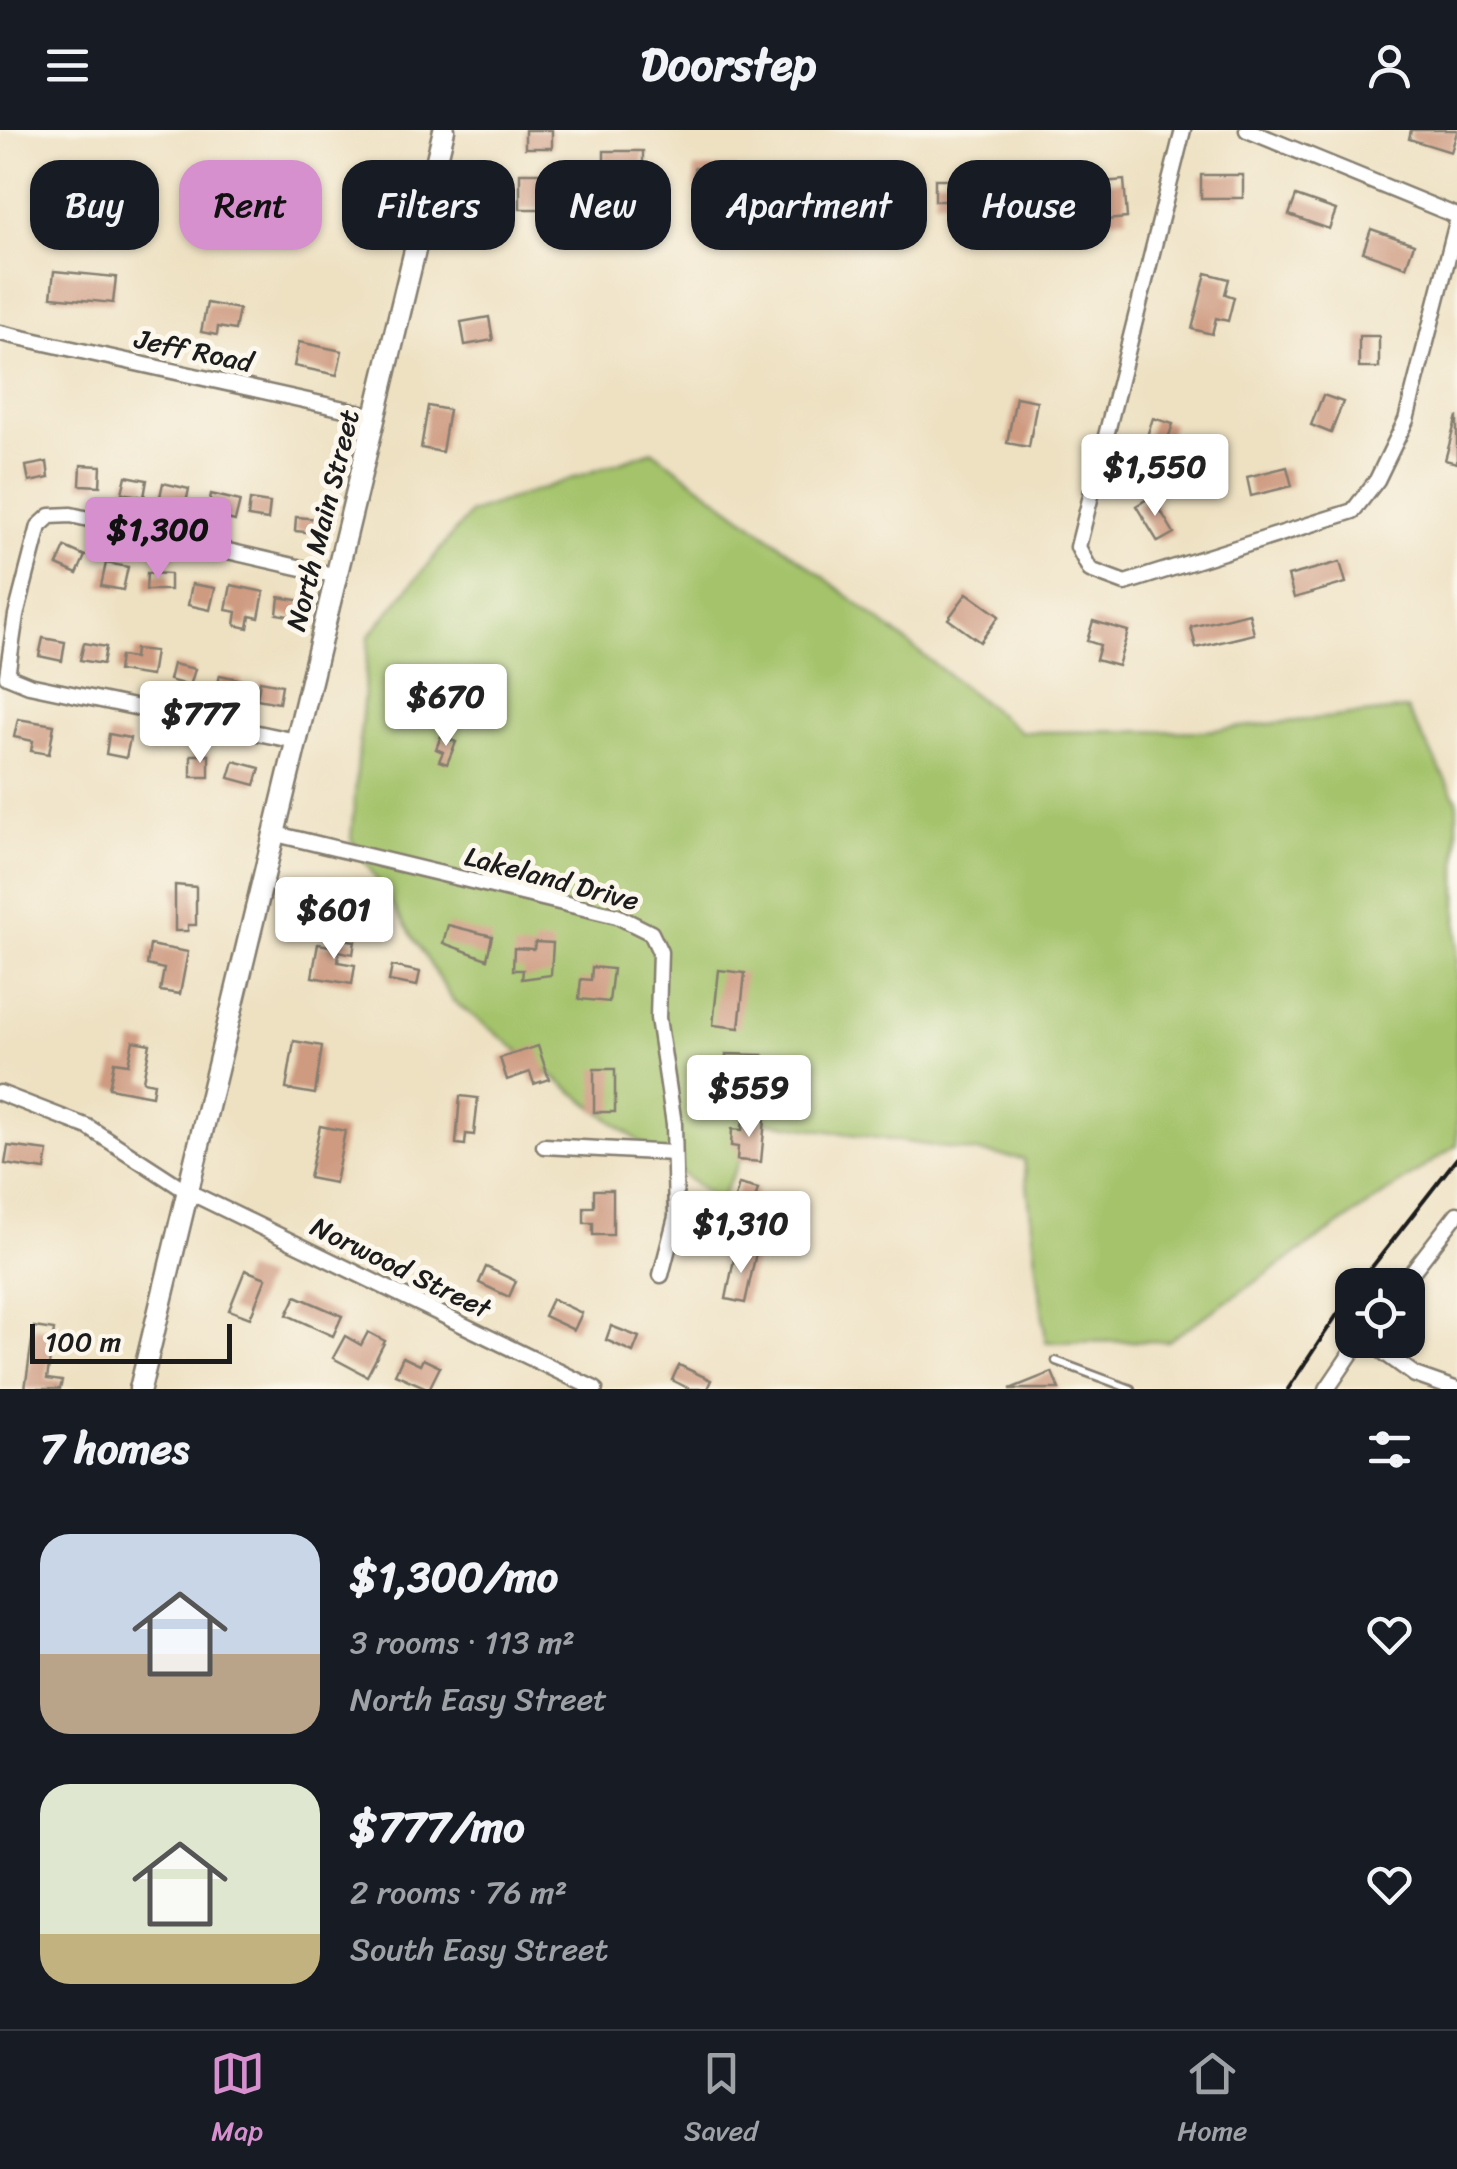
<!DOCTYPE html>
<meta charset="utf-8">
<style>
:root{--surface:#171b24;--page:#242831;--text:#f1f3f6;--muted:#9ea1a6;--line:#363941;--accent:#d690ce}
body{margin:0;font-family:Sriracha,sans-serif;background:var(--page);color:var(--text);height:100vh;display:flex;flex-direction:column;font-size:38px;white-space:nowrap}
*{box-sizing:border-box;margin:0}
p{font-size:32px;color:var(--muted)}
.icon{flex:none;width:55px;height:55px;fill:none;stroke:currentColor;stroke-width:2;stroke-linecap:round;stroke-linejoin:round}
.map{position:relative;height:1259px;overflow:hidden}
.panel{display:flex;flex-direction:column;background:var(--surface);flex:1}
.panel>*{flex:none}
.top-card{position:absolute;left:30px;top:30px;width:1398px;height:90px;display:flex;gap:20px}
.tools{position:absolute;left:1335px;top:1138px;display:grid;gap:20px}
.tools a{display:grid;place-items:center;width:90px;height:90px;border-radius:20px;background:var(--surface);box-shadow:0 2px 8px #0004;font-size:50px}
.scale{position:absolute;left:30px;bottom:25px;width:202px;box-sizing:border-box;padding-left:10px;border:5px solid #1c1c1c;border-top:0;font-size:28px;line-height:35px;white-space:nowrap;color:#1c1c1c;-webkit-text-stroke:8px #fbf7ec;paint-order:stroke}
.price{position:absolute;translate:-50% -85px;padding:0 22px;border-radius:10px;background:#fff;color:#222;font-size:32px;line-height:65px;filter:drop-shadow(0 2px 5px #0008)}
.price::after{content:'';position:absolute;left:50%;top:60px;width:30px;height:22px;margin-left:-15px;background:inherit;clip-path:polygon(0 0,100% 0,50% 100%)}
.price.selected{background:var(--accent);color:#111}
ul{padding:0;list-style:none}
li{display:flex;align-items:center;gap:30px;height:250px;padding:0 40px}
li span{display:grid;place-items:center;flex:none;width:280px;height:200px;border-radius:30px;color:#555}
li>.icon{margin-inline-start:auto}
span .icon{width:120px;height:120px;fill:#fffc;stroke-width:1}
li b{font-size:42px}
h2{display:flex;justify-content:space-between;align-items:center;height:120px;padding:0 40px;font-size:42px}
.chip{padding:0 35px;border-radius:30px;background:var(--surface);box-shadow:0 2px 8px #0004;font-size:35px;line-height:90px}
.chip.selected{background:var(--accent);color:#111}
header{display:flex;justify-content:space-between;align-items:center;height:130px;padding:0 40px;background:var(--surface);font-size:45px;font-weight:700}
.tab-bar{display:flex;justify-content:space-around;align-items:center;height:140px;border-top:2px solid var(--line);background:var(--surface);font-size:28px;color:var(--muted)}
.tab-bar a{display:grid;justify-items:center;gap:5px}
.tab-bar .selected{color:var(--accent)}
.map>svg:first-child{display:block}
.green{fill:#a4c36b;stroke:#607044;stroke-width:2.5}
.building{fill:#ce9a80}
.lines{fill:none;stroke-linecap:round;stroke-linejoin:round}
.lane-casing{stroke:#857e6f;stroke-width:11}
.street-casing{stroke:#857e6f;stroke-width:19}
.secondary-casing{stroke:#857e6f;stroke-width:25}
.lane{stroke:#fff;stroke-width:6}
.street{stroke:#fff;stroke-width:14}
.secondary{stroke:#fff;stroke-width:20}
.rail{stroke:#1c1c1c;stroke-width:4}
.labels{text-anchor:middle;stroke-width:10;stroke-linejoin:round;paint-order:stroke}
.street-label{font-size:28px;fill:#1c1c1c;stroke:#fbf7ec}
</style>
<header><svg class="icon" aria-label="menu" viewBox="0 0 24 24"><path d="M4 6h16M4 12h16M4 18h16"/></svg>Doorstep<svg class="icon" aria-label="person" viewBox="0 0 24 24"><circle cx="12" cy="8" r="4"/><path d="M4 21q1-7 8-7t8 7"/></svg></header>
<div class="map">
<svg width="1457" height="1259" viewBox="0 0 1457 1259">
<rect width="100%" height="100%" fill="#fbf7ec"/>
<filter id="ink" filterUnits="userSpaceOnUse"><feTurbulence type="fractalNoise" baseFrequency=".01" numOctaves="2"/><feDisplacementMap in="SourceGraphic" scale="20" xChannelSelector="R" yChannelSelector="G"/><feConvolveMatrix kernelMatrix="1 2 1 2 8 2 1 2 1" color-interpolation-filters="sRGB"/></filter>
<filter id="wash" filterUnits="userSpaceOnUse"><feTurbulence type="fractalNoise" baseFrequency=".0048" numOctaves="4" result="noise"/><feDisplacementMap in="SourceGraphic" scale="40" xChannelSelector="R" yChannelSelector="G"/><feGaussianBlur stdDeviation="2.25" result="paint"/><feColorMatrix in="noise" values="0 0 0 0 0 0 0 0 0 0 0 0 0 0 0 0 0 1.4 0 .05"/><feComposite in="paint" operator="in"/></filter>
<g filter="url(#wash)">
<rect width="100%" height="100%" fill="#eee1c2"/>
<path class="green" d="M653,321L816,441L1021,602L1204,601L1407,579L1457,670V1015L1168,1211L1046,1212L1024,1029L760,991L719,1072L453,871L351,709L369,506L470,383Z"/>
<g id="blocks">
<g class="building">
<rect x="525" y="0" width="27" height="18"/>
<path d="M1411,0H1457V2L1451,22L1409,9Z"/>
<path d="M604,21H643V65H619V40H604Z"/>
<rect x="694" y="38" width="41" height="23"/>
<path d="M871,40L914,42L913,64L870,62Z"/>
<path d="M785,41L828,42L827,64L785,62Z"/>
<rect x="520" y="43" width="24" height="36"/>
<rect x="1201" y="45" width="42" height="23"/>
<rect x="935" y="49" width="48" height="22"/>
<path d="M1124,50L1127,88L1105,90L1103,52Z"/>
<path d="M1296,66L1336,80L1329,99L1289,85Z"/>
<path d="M1371,99L1414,114L1406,137L1363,122Z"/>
<path d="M54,141L116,147L113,173L51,167Z"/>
<path d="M1206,143L1229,149L1225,164L1234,167L1228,191L1216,188L1212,204L1192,199Z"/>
<path d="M207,173L239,179L235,200L218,197L217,205L201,202Z"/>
<path d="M489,187L493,210L465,215L461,192Z"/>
<rect x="1359" y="206" width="20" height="32"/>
<path d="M299,212L342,221L337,245L294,236Z"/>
<path d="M1323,265L1343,272L1331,303L1311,295Z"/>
<path d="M1016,267L1037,271L1029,317L1007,313Z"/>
<path d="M428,276L449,280L442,322L421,318Z"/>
<path d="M1457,286V333L1445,330Z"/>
<path d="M1153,288L1173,294L1161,330L1141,324Z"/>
<path d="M47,332L49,348L29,352L26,336Z"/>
<path d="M81,335L101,336L100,356L80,355Z"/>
<path d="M1287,337L1292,356L1251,366L1247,347Z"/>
<path d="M126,346L147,350L144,367L122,363Z"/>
<path d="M163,353L189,359L185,377L159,371Z"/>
<path d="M211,364L240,371L235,391L207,384Z"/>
<path d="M1152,366L1174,403L1158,412L1136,376Z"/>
<path d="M250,370L270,373L268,390L248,387Z"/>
<path d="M296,387L318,389L317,403L295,401Z"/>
<path d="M65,417L85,426L77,444L57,435Z"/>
<path d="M1340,432L1346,453L1294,468L1288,446Z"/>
<path d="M106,433L128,437L123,460L101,456Z"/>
<path d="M147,443L170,444V460H146Z"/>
<path d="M192,454L215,458L210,480L188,475Z"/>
<path d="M231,455L264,462L259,488L250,486L248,498L235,495L237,482L226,480Z"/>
<path d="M967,463L999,486L980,512L948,489Z"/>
<path d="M279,467L303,471L300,488L277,484Z"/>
<path d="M1249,483L1254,504L1196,518L1191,497Z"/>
<path d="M1093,491L1128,501L1118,536L1096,530L1100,515L1087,511Z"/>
<path d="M43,508L65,512L62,531L39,526Z"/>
<path d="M84,513L106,517L103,534L80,530Z"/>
<path d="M135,519L155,521L151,546L118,541L120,526L134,528Z"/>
<path d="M173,534L195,539L190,556L169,550Z"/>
<path d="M220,545L242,550L239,567L216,562Z"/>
<path d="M260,551L282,555L279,573L257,569Z"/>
<path d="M18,589L54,595L49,624L31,621L33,611L14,607Z"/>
<path d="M109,604L130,608L126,628L106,624Z"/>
<path d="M441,606L456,612L447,634L439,631L443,622L436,619Z"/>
<rect x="191" y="625" width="18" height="22"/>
<path d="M234,631L260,638L255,655L229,648Z"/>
<path d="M175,755L196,757V795H188V801H175Z"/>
<path d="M448,795L492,806L487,829L443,813Z"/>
<path d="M332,807L355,811L353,824L339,821L338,832L355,835L352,854L312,847L318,814L330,816Z"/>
<path d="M535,812L553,813L551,845L522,849L523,840H513L514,818L534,819Z"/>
<path d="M150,815L188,822L180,864L160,861L164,839L147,835Z"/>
<path d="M392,836L420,842L417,856L389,851Z"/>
<path d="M592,837L613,839L609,872L579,869L581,849L591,850Z"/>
<path d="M719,840L745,843L739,898L713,895Z"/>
<path d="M133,911L150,914L143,951L154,953L152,966L109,958L114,932L128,934Z"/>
<path d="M294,911L322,916L315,964L286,959Z"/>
<path d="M538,916L549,949L534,954L530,942L507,950L500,928Z"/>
<path d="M726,924L763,925L762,939H755L754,966L724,964Z"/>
<rect x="594" y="939" width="21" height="43"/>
<path d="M460,966L478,968L474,1005L466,1004L465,1015L456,1014Z"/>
<path d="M743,988L765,990L761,1032L737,1030L738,1017L731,1016L732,999L742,1000Z"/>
<path d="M320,996L345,1001L335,1053L309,1048Z"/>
<path d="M8,1016L48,1021L45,1040L5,1034Z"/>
<path d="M739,1054L758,1059L745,1102L727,1097Z"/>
<path d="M594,1060H613V1105H593V1093H584V1077H594Z"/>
<path d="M736,1119L756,1123L745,1173L726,1169Z"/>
<path d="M486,1137L516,1151L509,1167L479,1153Z"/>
<path d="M245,1140L266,1148L250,1188L229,1180Z"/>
<path d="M296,1166L342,1186L333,1206L287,1185Z"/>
<path d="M552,1169L582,1183L574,1200L544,1186Z"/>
<path d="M611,1196L639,1207L633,1222L606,1210Z"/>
<path d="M34,1197L54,1200L47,1249L62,1251L60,1259H25Z"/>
<path d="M368,1202L385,1211L367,1246L333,1228L345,1206L361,1215Z"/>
<path d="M403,1227L420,1235L423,1229L440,1237L429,1259L395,1244Z"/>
<path d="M679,1235L711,1250L707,1259H690L672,1250Z"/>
<path d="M1052,1242L1059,1259H1010Z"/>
</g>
</g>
</g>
<g filter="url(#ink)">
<use href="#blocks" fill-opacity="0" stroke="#857e6f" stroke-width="2.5"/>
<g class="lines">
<g class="lane-casing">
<path id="lane" d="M1056,1231L1131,1259"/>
</g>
<g class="street-casing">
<g id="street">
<path d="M1183,0L1078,417L1090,440L1125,453L1353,381L1377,350L1406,290L1457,92"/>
<path d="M1247,0L1457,86"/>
<path d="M0,203L376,286"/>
<path d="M296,611L29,555L7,546L16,485L39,396L50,386L71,385L337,446"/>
<path d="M276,704L617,786L651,803L660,822L658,888L674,994L676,1087L661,1145"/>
<path d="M0,963L88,997L185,1060L595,1259"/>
<path d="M544,1016L674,1023"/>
<path d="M1402,1155L1457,1084"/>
<path d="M1367,1210L1415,1245L1455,1259"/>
<path d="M1327,1259L1360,1210"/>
</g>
</g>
<g class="secondary-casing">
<path id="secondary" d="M140,1259L444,0"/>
</g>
<use href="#lane" class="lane"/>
<use href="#street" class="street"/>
<use href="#secondary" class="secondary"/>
<g class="rail">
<path d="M1358,1155L1457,1028"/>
<path d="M1288,1259L1352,1162"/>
</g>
</g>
</g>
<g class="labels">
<g class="street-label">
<text transform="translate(194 220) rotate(12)" y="10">Jeff Road</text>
<text transform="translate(322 390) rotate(-76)" y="10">North Main Street</text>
<text transform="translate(552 748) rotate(15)" y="10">Lakeland Drive</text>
<text transform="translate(401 1137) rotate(26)" y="10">Norwood Street</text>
</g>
</g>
</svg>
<div class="tools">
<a><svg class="icon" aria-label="locate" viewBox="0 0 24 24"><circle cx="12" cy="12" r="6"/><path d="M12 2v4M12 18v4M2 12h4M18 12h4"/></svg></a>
</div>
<div class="scale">100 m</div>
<b class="price" style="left:1155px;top:389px">$1,550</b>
<b class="price selected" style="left:158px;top:452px">$1,300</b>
<b class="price" style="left:446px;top:619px">$670</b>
<b class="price" style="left:200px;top:636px">$777</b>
<b class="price" style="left:334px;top:832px">$601</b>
<b class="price" style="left:749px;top:1010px">$559</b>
<b class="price" style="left:741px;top:1146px">$1,310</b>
<div class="top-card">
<a class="chip">Buy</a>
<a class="chip selected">Rent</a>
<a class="chip">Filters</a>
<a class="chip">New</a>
<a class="chip">Apartment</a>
<a class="chip">House</a>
</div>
</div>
<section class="panel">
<h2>7 homes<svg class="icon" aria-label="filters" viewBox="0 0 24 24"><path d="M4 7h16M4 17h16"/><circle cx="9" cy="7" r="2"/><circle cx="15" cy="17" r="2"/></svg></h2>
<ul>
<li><span style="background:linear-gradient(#c9d6e8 60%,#b9a48a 0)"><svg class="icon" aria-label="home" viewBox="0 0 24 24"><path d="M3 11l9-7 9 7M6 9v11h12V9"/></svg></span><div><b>$1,300/mo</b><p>3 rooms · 113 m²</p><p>North Easy Street</p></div><svg class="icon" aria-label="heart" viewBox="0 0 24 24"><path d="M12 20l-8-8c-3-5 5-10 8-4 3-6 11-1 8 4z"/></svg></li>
<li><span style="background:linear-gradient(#dfe7d0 75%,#c2b280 0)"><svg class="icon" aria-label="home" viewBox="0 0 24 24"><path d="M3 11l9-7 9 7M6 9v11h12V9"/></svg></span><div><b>$777/mo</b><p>2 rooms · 76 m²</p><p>South Easy Street</p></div><svg class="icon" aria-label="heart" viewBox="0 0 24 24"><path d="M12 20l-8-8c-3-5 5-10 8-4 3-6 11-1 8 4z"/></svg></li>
</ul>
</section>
<nav class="tab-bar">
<a class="selected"><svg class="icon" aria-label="map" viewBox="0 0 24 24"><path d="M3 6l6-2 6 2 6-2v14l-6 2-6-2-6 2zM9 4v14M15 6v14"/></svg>Map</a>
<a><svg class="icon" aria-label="saved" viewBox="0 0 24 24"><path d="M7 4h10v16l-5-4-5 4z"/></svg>Saved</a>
<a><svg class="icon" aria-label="home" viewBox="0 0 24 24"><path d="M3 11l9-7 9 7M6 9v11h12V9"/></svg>Home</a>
</nav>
